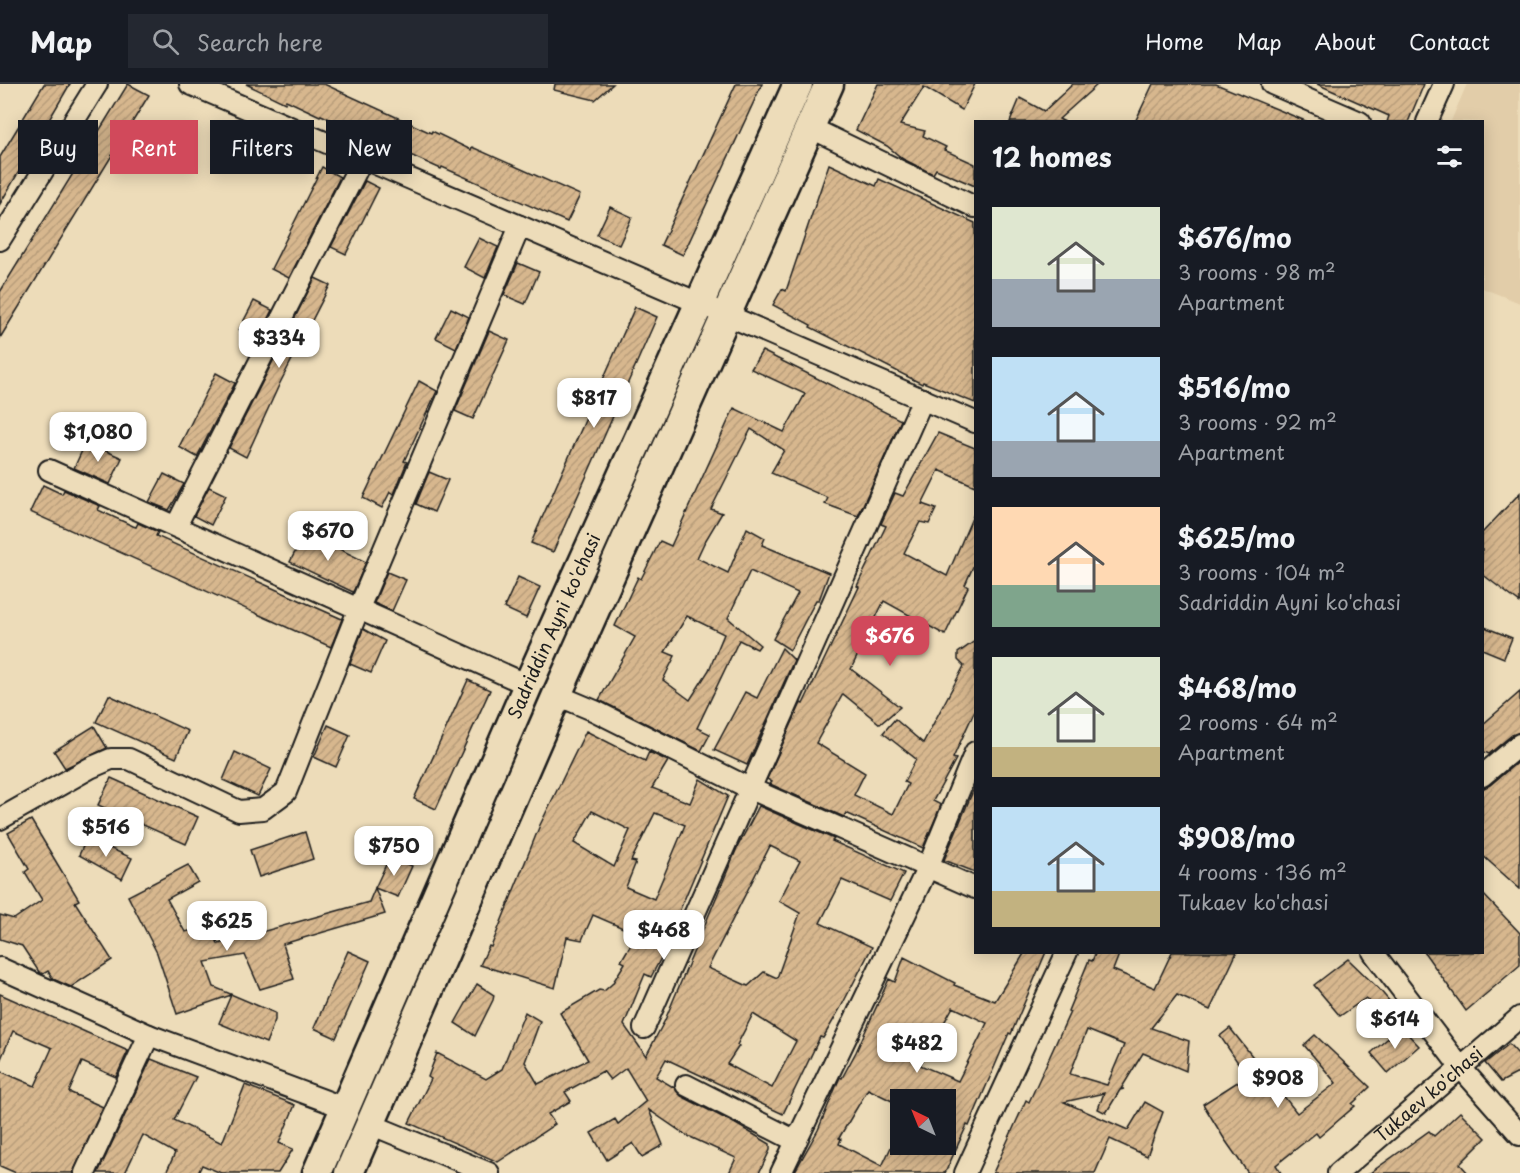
<!DOCTYPE html>
<meta charset="utf-8">
<style>
:root{--surface:#171b24;--page:#242831;--text:#f1f3f6;--muted:#9ea1a6;--line:#363941;--accent:#d1495b}
body{margin:0;font-family:"Playpen Sans",sans-serif;background:var(--page);color:var(--text);height:100vh;display:flex;flex-direction:column;font-size:22px;white-space:nowrap}
*{box-sizing:border-box;margin:0}
p{font-size:20px;color:var(--muted)}
.icon{flex:none;width:33px;height:33px;fill:none;stroke:currentColor;stroke-width:2;stroke-linecap:round;stroke-linejoin:round}
.map{position:relative;flex:1;overflow:hidden}
.drawer{position:absolute;left:974px;top:36px;width:510px;height:834px;display:flex;flex-direction:column;background:var(--surface);border-radius:0px;box-shadow:0 3px 15px #0003}
.drawer>*{flex:none}
.top-card{position:absolute;left:18px;top:36px;width:570px;height:54px;display:flex;gap:12px}
.needle{width:39px;rotate:317deg}
.buttons{position:absolute;left:890px;top:1005px;display:grid;gap:12px}
.buttons a{display:grid;place-items:center;width:66px;height:66px;border-radius:0px;background:var(--surface);box-shadow:0 3px 15px #0003;font-size:30px}
.price{position:absolute;translate:-50% -51px;padding:0 14px;border-radius:12px;background:#fff;color:#222;font-size:20px;line-height:39px;filter:drop-shadow(0 2px 3px #0008)}
.price::after{content:'';position:absolute;left:50%;top:36px;width:18px;height:14px;margin-left:-9px;background:inherit;clip-path:polygon(0 0,100% 0,50% 100%)}
.price.on{background:var(--accent);color:#fff}
ul{padding:0;list-style:none}
li{display:flex;align-items:center;gap:18px;height:150px;padding:0 18px}
li span{display:grid;place-items:center;flex:none;width:168px;height:120px;border-radius:0px;color:#555}
li>.icon{margin-inline-start:auto}
span .icon{width:72px;height:72px;fill:#fffc;stroke-width:1}
li b{font-size:26px}
h2{display:flex;justify-content:space-between;align-items:center;height:72px;padding:0 18px;font-size:26px}
.chip{padding:0 21px;border-radius:0px;background:var(--surface);box-shadow:0 3px 15px #0003;font-size:21px;line-height:54px}
.chip.on{background:var(--accent);color:#fff}
header{display:flex;align-items:center;gap:36px;box-sizing:border-box;height:84px;padding:0 30px;background:var(--surface);border-bottom:2px solid var(--line)}
header strong{font-size:28px}
nav{display:flex;gap:33px;margin-inline-start:auto;font-size:21px}
.search{width:420px;height:54px;background:var(--page);display:flex;align-items:center;gap:15px;box-sizing:border-box;padding:0 21px;border-radius:0px;color:var(--muted);font-size:22px}
.map>svg:first-child{display:block}
.built{fill:#e2cda9}
.building{fill:url(#building-hatch);stroke:#1c1c1c;stroke-width:1.5;fill-rule:evenodd}
.lines{fill:none;stroke-linecap:round;stroke-linejoin:round}
.minor-casing{stroke:#1c1c1c;stroke-width:24}
.secondary-casing{stroke:#1c1c1c;stroke-width:33}
.minor{stroke:#eddcb9;stroke-width:20}
.secondary{stroke:#eddcb9;stroke-width:28}
.labels{text-anchor:middle;stroke-width:6;stroke-linejoin:round;paint-order:stroke}
.street-label{font-size:18px;fill:#1c1c1c;stroke:#eddcb9}
</style>
<header>
<strong>Map</strong>
<div class="search"><svg class="icon" aria-label="search" viewBox="0 0 24 24"><circle cx="10" cy="10" r="6"/><path d="M15 15l6 6"/></svg>Search here</div>
<nav><a>Home</a><a>Map</a><a>About</a><a>Contact</a></nav>
</header>
<div class="map">
<svg width="1520" height="1089" viewBox="0 0 1520 1089">
<defs>
<pattern id="building-hatch" width="6" height="6" patternUnits="userSpaceOnUse" patternTransform="scale(1.5)"><rect width="6" height="6" fill="#d7b78e"/><path d="M-1 1l2-2M0 6l6-6M5 7l2-2" fill="none" stroke="#b89d7a"/></pattern>
</defs>
<rect width="100%" height="100%" fill="#eddcb9"/>
<filter id="ink" filterUnits="userSpaceOnUse"><feTurbulence type="fractalNoise" baseFrequency=".0167" numOctaves="2"/><feDisplacementMap in="SourceGraphic" scale="12" xChannelSelector="R" yChannelSelector="G"/><feConvolveMatrix kernelMatrix="1 2 1 2 8 2 1 2 1" color-interpolation-filters="sRGB"/></filter>
<g filter="url(#ink)">
<path class="built" d="M1467,0H1520V219L1482,204V38L1451,37Z"/>
<g class="building">
<path d="M44,0H70L0,120V73Z"/>
<path d="M128,0L149,11L0,254V208Z"/>
<path d="M246,0H324L431,49L432,47L471,66L472,63L580,111L567,138L442,83L441,85L399,66V67L321,31L320,32L286,16L285,19Z"/>
<path d="M555,0H613L595,16L554,6Z"/>
<path d="M736,0H762L683,171L661,161Z"/>
<path d="M878,0H975L962,26L924,3L900,41L925,47L923,52L946,63L944,66L975,80V102L936,85L933,90L903,75L887,62L856,46Z"/>
<path d="M1073,0H1098L1059,35L1065,38H1010L1020,14L1044,27Z"/>
<path d="M1153,0H1216L1308,38H1135Z"/>
<path d="M1317,0H1424L1408,38H1387L1389,32Z"/>
<path d="M829,80L876,102L879,95L975,139V319L923,298L922,300L810,243L811,241L773,221L782,205L786,207Z"/>
<path d="M322,83L340,93L289,194L271,185Z"/>
<path d="M365,97L379,104L346,170L331,163Z"/>
<path d="M610,123L632,133L619,161L597,151Z"/>
<path d="M479,154L498,163L485,194L464,183Z"/>
<path d="M518,179L539,188L525,220L504,211Z"/>
<path d="M315,194L330,201L280,299L246,373L229,364Z"/>
<path d="M254,217L272,226L257,256L239,246Z"/>
<path d="M635,223L657,233L553,468L531,459Z"/>
<path d="M451,224L469,233L456,264L436,254Z"/>
<path d="M489,247L509,256L473,335L455,327Z"/>
<path d="M762,267L901,336L858,432L825,420L828,414L771,389L784,366L751,345L711,425L722,429L704,459L697,474L728,489L747,444L765,454L762,461L829,489L819,516H816L790,566L773,555L798,509L750,487L728,534L760,561L757,565L739,556L697,644L710,650L701,667L599,616L635,553L615,542L638,493L641,495L660,457L671,462L734,324L784,348L805,310L751,285ZM687,532L724,550L709,586L690,616L663,596L675,572L665,568Z"/>
<path d="M216,289L235,299L197,373L179,363Z"/>
<path d="M419,297L437,307L404,377L407,378L394,410L390,408L382,424L363,414Z"/>
<path d="M938,349L975,364V402L939,386L922,420L936,425L929,440L920,438L904,469L947,492L975,427V478L965,501L968,503L945,551L884,517L851,585L900,623L880,640L843,610L816,659L865,689L854,711L893,730L908,700L904,698L916,675L883,649L895,635L923,659L964,582L958,576V569L975,557V626L953,674L956,675L933,717L941,721L923,764L846,729L844,733L770,700L772,698L767,695L801,619L803,620L859,503L857,502L886,442L881,440L895,409L903,412Z"/>
<path d="M86,358L122,374L110,400L74,384Z"/>
<path d="M429,388L448,396L434,428L416,420Z"/>
<path d="M164,390L184,400L169,426L149,418Z"/>
<path d="M43,401L62,410L64,406L100,422L98,426L133,442L136,443L138,439L158,448L156,452L342,535L331,563L30,428Z"/>
<path d="M209,403L226,411L211,441L194,432Z"/>
<path d="M1520,409V519L1482,490V449Z"/>
<path d="M305,448L366,478L353,508L290,478Z"/>
<path d="M387,488L406,496L392,527L374,519Z"/>
<path d="M518,493L540,503L526,534L504,524Z"/>
<path d="M1482,542L1512,554L1504,574L1482,565Z"/>
<path d="M363,545L385,557L371,589L350,580Z"/>
<path d="M782,564L794,576L747,681L714,666L745,608L757,614Z"/>
<path d="M468,596L490,606L436,725L414,715Z"/>
<path d="M1520,608V648L1512,651L1489,670L1482,667V641Z"/>
<path d="M109,611L188,647L176,674L96,638Z"/>
<path d="M328,641L350,651L336,683L314,673Z"/>
<path d="M94,642L107,664L65,684L54,667Z"/>
<path d="M586,647L645,677L649,668L668,677L652,704L690,719L700,695L728,712L679,828L682,829L668,860L651,893L645,890L624,941L646,972L665,936L737,764L759,722L834,755L832,757L904,789L890,817L842,796L820,839L872,863L841,923L823,954L820,953L783,1030L666,975L656,993L675,1004L681,1012L734,1039L770,1060V1066L759,1089H729L736,1074L686,1051L649,1026L663,1061L642,1073L633,1059L607,1076L591,1049L615,1035L618,1040L646,1017L626,984L610,996L603,987L565,1008L571,1017L548,1030L555,1040L498,1078L409,1039L431,995L428,993L437,969L486,995L502,985L525,928L540,937L525,978L538,1000L588,976L560,929L599,906L604,907L612,900L625,879L621,877L637,850L593,831L582,856L567,853L555,904L480,881L489,862L491,863L540,741ZM592,727L630,746L614,783L574,759ZM655,729L685,741L654,815L626,803L636,778L631,777ZM770,762L800,777L779,817L800,829L777,894L764,888L748,902L708,884ZM753,930L796,957L772,1004L727,980L739,962L737,961Z"/>
<path d="M235,668L271,685L258,712L223,696Z"/>
<path d="M1520,676V805L1482,771V705L1490,701Z"/>
<path d="M111,694L198,733L186,760L98,721Z"/>
<path d="M975,702V788L944,776Z"/>
<path d="M31,736L79,816L75,818L112,876L71,903L53,895L48,887L43,890L39,888L22,862L0,855V831L14,835L42,816L25,788L29,785L8,749Z"/>
<path d="M305,748L313,775L259,793L250,766Z"/>
<path d="M87,754L132,774L122,795L79,771Z"/>
<path d="M390,772L412,782L398,813L375,804Z"/>
<path d="M188,781L198,798L167,815L185,848L212,842L218,860L369,818L375,804L385,830L283,860L294,895L260,905L245,871L205,878L214,903L275,929V936L266,959L219,939L231,911L177,930L157,869L128,812Z"/>
<path d="M1482,809L1520,849V881L1466,927L1424,868H1482Z"/>
<path d="M348,867L370,877L336,954L314,944Z"/>
<path d="M1025,868H1046L1011,950L1009,949L969,1042L967,1041L945,1089H794L818,1046L840,993L842,994L856,968L889,895L895,898L904,873L955,899L954,901L995,917ZM953,923L987,939L958,997L920,981ZM868,1005L900,1021V1016H945V1060H928L924,1069L907,1060H900V1057L895,1055L882,1082L839,1060L841,1055L839,1054Z"/>
<path d="M1096,868H1120L1113,886L1155,904L1172,868H1237L1210,926L1177,911L1151,944L1189,957L1186,987L1143,969L1121,1005H1124L1120,1006L1106,1029L1098,1025L1104,1009L1064,1018L1128,1046L1145,1018L1163,1028L1147,1072L1110,1055L1095,1089H993L1026,1016L1029,1018L1070,928L1068,927L1089,876L1092,877ZM1087,946L1124,961L1107,1001L1070,990Z"/>
<path d="M1348,875L1379,905L1403,933L1392,945L1366,914L1340,932L1314,901Z"/>
<path d="M477,900L494,911L493,916L475,952L455,939Z"/>
<path d="M0,910L128,967L116,993L82,978L69,1008L103,1023L73,1089H16L0,1082V987L35,1002L52,964L13,947L0,977Z"/>
<path d="M1401,943L1419,962L1388,989L1371,969Z"/>
<path d="M1230,944L1297,1029L1336,999L1304,961L1315,951L1370,1003L1352,1020L1355,1022L1319,1053L1316,1049L1276,1081L1281,1089H1248L1225,1056L1203,1020L1247,992L1220,952Z"/>
<path d="M1509,960L1520,972V988L1501,998L1485,979Z"/>
<path d="M151,975L196,993L174,1036L222,1059L245,1001L295,1021L279,1059L293,1065L278,1089H221L202,1081L198,1089H166L175,1069L143,1051L125,1089H98Z"/>
<path d="M1460,1028L1486,1054L1460,1080L1468,1089H1370L1429,1047L1434,1052Z"/>
</g>
<g class="lines">
<g class="minor-casing">
<g id="minor">
<path d="M190,0L975,338"/>
<path d="M1272,0L1360,38"/>
<path d="M1427,38L1444,0"/>
<path d="M809,43L975,123"/>
<path d="M0,156L97,0"/>
<path d="M49,386L528,601"/>
<path d="M176,442L363,74"/>
<path d="M557,611L595,627L751,705L975,804"/>
<path d="M1482,692L1520,660"/>
<path d="M0,735L90,684L111,675H129L239,727L263,725L286,708L359,524L520,142"/>
<path d="M1373,868L1461,984L1520,1051"/>
<path d="M0,884L149,951L345,1024"/>
<path d="M644,944L923,315"/>
<path d="M686,1001L796,1057"/>
<path d="M370,1040L489,1089"/>
<path d="M85,1089L149,951"/>
<path d="M781,1089L928,783L975,668"/>
<path d="M965,1089L1067,868"/>
<path id="s1" d="M1338,1089L1520,933"/>
</g>
</g>
<g class="secondary-casing">
<g id="secondary">
<path id="s2" d="M317,1089L528,601L798,0"/>
<path d="M349,1089L557,611L829,0"/>
</g>
</g>
<use href="#minor" class="minor"/>
<use href="#secondary" class="secondary"/>
</g>
</g>
<g class="labels">
<g class="street-label">
<text dy="6" stroke="none"><textPath href="#s2" startOffset="596">Sadriddin Ayni ko'chasi</textPath></text>
<text dy="6" stroke="none"><textPath href="#s1" startOffset="120">Tukaev ko'chasi</textPath></text>
</g>
</g>
</svg>
<div class="buttons">
<a><svg class="needle" viewBox="-14 -14 28 28"><path d="M0-13l5 13h-10z" fill="#e53935"/><path d="M0 13l5-13h-10z" fill="#9ea1a6"/></svg></a>
</div>
<b class="price" style="left:279px;top:285px">$334</b>
<b class="price" style="left:594px;top:345px">$817</b>
<b class="price" style="left:98px;top:379px">$1,080</b>
<b class="price" style="left:328px;top:478px">$670</b>
<b class="price on" style="left:890px;top:583px">$676</b>
<b class="price" style="left:106px;top:774px">$516</b>
<b class="price" style="left:394px;top:793px">$750</b>
<b class="price" style="left:227px;top:868px">$625</b>
<b class="price" style="left:664px;top:877px">$468</b>
<b class="price" style="left:1395px;top:966px">$614</b>
<b class="price" style="left:917px;top:990px">$482</b>
<b class="price" style="left:1278px;top:1025px">$908</b>
<div class="top-card">
<a class="chip">Buy</a>
<a class="chip on">Rent</a>
<a class="chip">Filters</a>
<a class="chip">New</a>
</div>
<section class="drawer">
<h2>12 homes<svg class="icon" aria-label="filters" viewBox="0 0 24 24"><path d="M4 7h16M4 17h16"/><circle cx="9" cy="7" r="2"/><circle cx="15" cy="17" r="2"/></svg></h2>
<ul>
<li><span style="background:linear-gradient(#dfe7d0 60%,#9aa5b1 0)"><svg class="icon" aria-label="home" viewBox="0 0 24 24"><path d="M3 11l9-7 9 7M6 9v11h12V9"/></svg></span><div><b>$676/mo</b><p>3 rooms · 98 m²</p><p>Apartment</p></div></li>
<li><span style="background:linear-gradient(#bfe0f5 70%,#9aa5b1 0)"><svg class="icon" aria-label="home" viewBox="0 0 24 24"><path d="M3 11l9-7 9 7M6 9v11h12V9"/></svg></span><div><b>$516/mo</b><p>3 rooms · 92 m²</p><p>Apartment</p></div></li>
<li><span style="background:linear-gradient(#ffd9b3 65%,#7fa58c 0)"><svg class="icon" aria-label="home" viewBox="0 0 24 24"><path d="M3 11l9-7 9 7M6 9v11h12V9"/></svg></span><div><b>$625/mo</b><p>3 rooms · 104 m²</p><p>Sadriddin Ayni ko'chasi</p></div></li>
<li><span style="background:linear-gradient(#dfe7d0 75%,#c2b280 0)"><svg class="icon" aria-label="home" viewBox="0 0 24 24"><path d="M3 11l9-7 9 7M6 9v11h12V9"/></svg></span><div><b>$468/mo</b><p>2 rooms · 64 m²</p><p>Apartment</p></div></li>
<li><span style="background:linear-gradient(#bfe0f5 70%,#c2b280 0)"><svg class="icon" aria-label="home" viewBox="0 0 24 24"><path d="M3 11l9-7 9 7M6 9v11h12V9"/></svg></span><div><b>$908/mo</b><p>4 rooms · 136 m²</p><p>Tukaev ko'chasi</p></div></li>
</ul>
</section>
</div>
